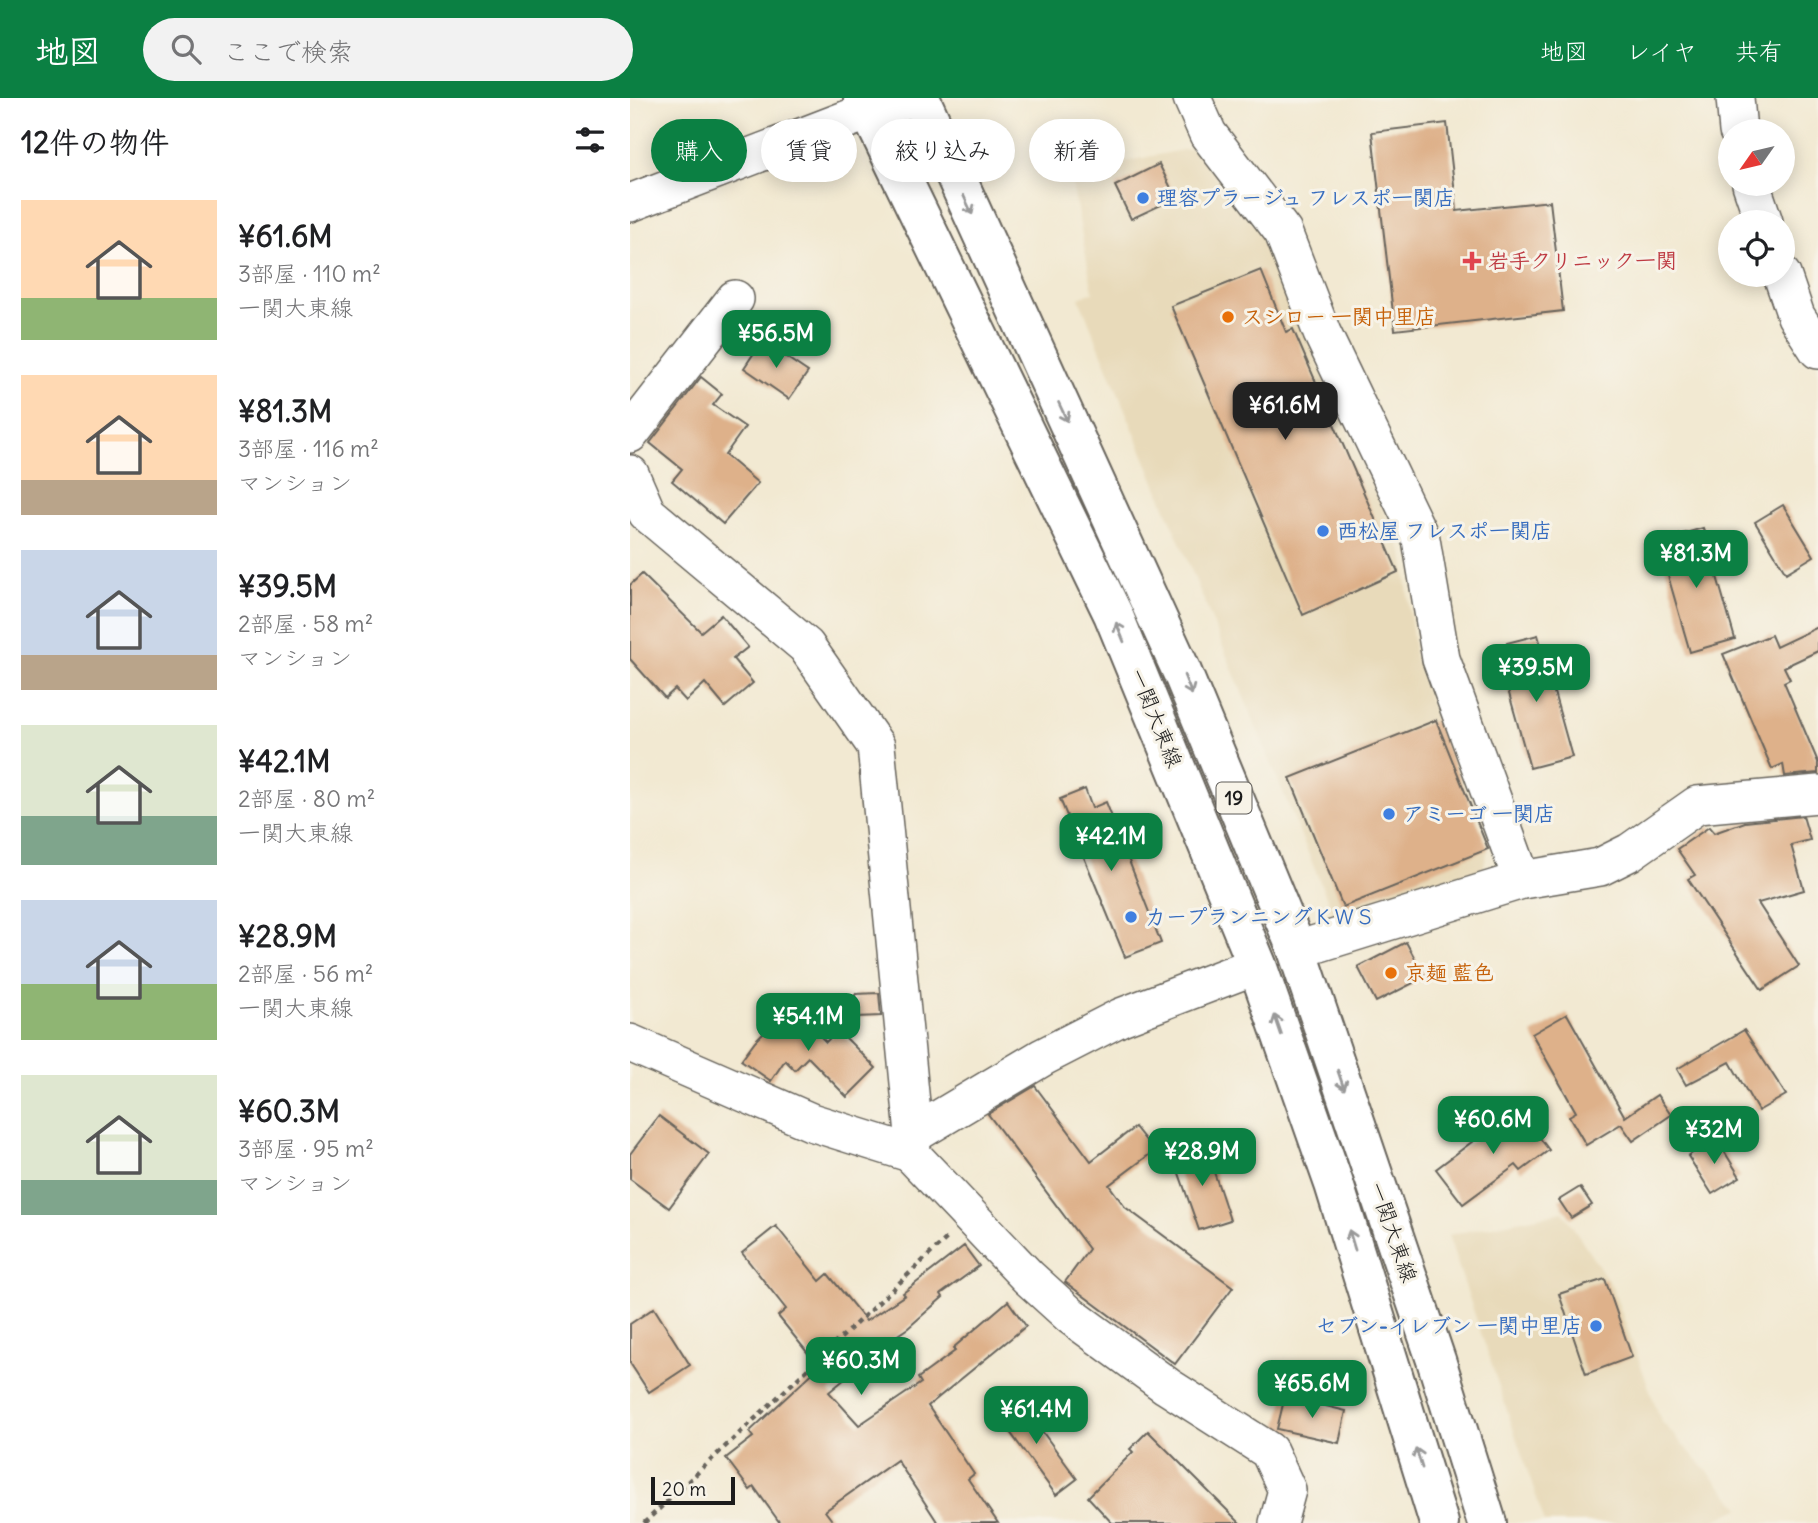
<!DOCTYPE html>
<html lang="ja">
<meta charset="utf-8">
<style>
:root{--surface:#fff;--page:#f2f2f2;--text:#202124;--muted:#757577;--accent:#0b8043}
body{margin:0;font-family:Delius,"Klee One",sans-serif;background:var(--page);color:var(--text);height:100vh;display:flex;flex-direction:column;font-size:26px;white-space:nowrap}
*{box-sizing:border-box;margin:0}
p{font-size:23px;color:var(--muted)}
.icon{flex:none;width:38px;height:38px;fill:none;stroke:currentColor;stroke-width:2;stroke-linecap:round;stroke-linejoin:round}
.map{position:relative;flex:1;overflow:hidden}
.sheet{display:flex;flex-direction:column;background:var(--surface);width:630px}
.sheet>*{flex:none}
.banner{position:absolute;left:21px;top:21px;width:665px;height:63px;display:flex;gap:14px}
.needle{width:46px;rotate:236deg}
.controls{position:absolute;left:1088px;top:21px;display:grid;gap:14px}
.controls a{display:grid;place-items:center;width:77px;height:77px;border-radius:50%;background:var(--surface);box-shadow:0 4px 18px #0003;font-size:35px}
.scale{position:absolute;left:21px;bottom:18px;width:84px;box-sizing:border-box;padding-left:7px;border:4px solid #1c1c1c;border-top:0;font-size:19px;line-height:24px;white-space:nowrap;color:#1c1c1c;-webkit-text-stroke:5px #f7f3e8;paint-order:stroke}
.price{position:absolute;translate:-50% -60px;padding:0 16px;border-radius:14px;background:var(--accent);color:#fff;font-size:23px;line-height:46px;filter:drop-shadow(0 2px 4px #0008)}
.price::after{content:'';position:absolute;left:50%;top:42px;width:21px;height:16px;margin-left:-10px;background:inherit;clip-path:polygon(0 0,100% 0,50% 100%)}
.price.current{background:#222;color:#fff}
ul{padding:0;list-style:none}
li{display:flex;align-items:center;gap:21px;height:175px;padding:0 21px}
li span{display:grid;place-items:center;flex:none;width:196px;height:140px;border-radius:0px;color:#555}
li>.icon{margin-inline-start:auto}
span .icon{width:84px;height:84px;fill:#fffc;stroke-width:1}
li b{font-size:30px}
h2{display:flex;justify-content:space-between;align-items:center;height:84px;padding:0 21px;font-size:30px}
.tag{padding:0 24px;border-radius:32px;background:var(--surface);box-shadow:0 4px 18px #0003;font-size:24px;line-height:63px}
.tag.current{background:var(--accent);color:#fff}
header{display:flex;align-items:center;gap:42px;box-sizing:border-box;height:98px;padding:0 35px;background:var(--accent);color:#fff}
header strong{font-size:33px}
nav{display:flex;gap:38px;margin-inline-start:auto;font-size:24px}
.search{width:490px;height:63px;background:var(--page);display:flex;align-items:center;gap:18px;box-sizing:border-box;padding:0 24px;border-radius:38px;color:var(--muted);font-size:26px}
main{display:flex;flex:1;min-height:0}
.map>svg:first-child{display:block}
.built{fill:#e8daba}
.building{fill:#deb18a}
.lines{fill:none;stroke-linecap:round;stroke-linejoin:round}
.minor-casing{stroke:#67645c;stroke-width:40}
.major-casing{stroke:#67645c;stroke-width:42}
.path{stroke:#67645c;stroke-width:4.5;stroke-dasharray:5 5;stroke-linecap:butt}
.minor{stroke:#fff;stroke-width:37}
.major{stroke:#fff;stroke-width:38}
.oneway{stroke:#999}
.shop-dot{fill:#3f7fe0;stroke:#f7f3e8;stroke-width:2.5}
.health-dot{fill:#e0444e;stroke:#f7f3e8;stroke-width:2.5}
.food-dot{fill:#e8710a;stroke:#f7f3e8;stroke-width:2.5}
.labels{text-anchor:middle;stroke-width:6;stroke-linejoin:round;paint-order:stroke}
.shield{fill:#f7f3e8;stroke:#5e5c59;stroke-width:2}
.shield-label{font-size:19px;font-weight:bold;fill:#1c1c1c}
.shop-label{font-size:21px;font-weight:bold;fill:#366cbe;stroke:#f7f3e8;text-anchor:start}
.health-label{font-size:21px;font-weight:bold;fill:#be3a42;stroke:#f7f3e8;text-anchor:start}
.food-label{font-size:21px;font-weight:bold;fill:#c56008;stroke:#f7f3e8;text-anchor:start}
.street-label{font-size:21px;fill:#1c1c1c;stroke:#f7f3e8}
</style>
<header>
<strong>地図</strong>
<div class="search"><svg class="icon" aria-label="search" viewBox="0 0 24 24"><circle cx="10" cy="10" r="6"/><path d="M15 15l6 6"/></svg>ここで検索</div>
<nav><a>地図</a><a>レイヤ</a><a>共有</a></nav>
</header>
<main>
<section class="sheet">
<h2>12件の物件<svg class="icon" aria-label="filters" viewBox="0 0 24 24"><path d="M4 7h16M4 17h16"/><circle cx="9" cy="7" r="2"/><circle cx="15" cy="17" r="2"/></svg></h2>
<ul>
<li><span style="background:linear-gradient(#ffd9b3 70%,#8fb573 0)"><svg class="icon" aria-label="home" viewBox="0 0 24 24"><path d="M3 11l9-7 9 7M6 9v11h12V9"/></svg></span><div><b>¥61.6M</b><p>3部屋 · 110 m²</p><p>一関大東線</p></div></li>
<li><span style="background:linear-gradient(#ffd9b3 75%,#b9a48a 0)"><svg class="icon" aria-label="home" viewBox="0 0 24 24"><path d="M3 11l9-7 9 7M6 9v11h12V9"/></svg></span><div><b>¥81.3M</b><p>3部屋 · 116 m²</p><p>マンション</p></div></li>
<li><span style="background:linear-gradient(#c9d6e8 75%,#b9a48a 0)"><svg class="icon" aria-label="home" viewBox="0 0 24 24"><path d="M3 11l9-7 9 7M6 9v11h12V9"/></svg></span><div><b>¥39.5M</b><p>2部屋 · 58 m²</p><p>マンション</p></div></li>
<li><span style="background:linear-gradient(#dfe7d0 65%,#7fa58c 0)"><svg class="icon" aria-label="home" viewBox="0 0 24 24"><path d="M3 11l9-7 9 7M6 9v11h12V9"/></svg></span><div><b>¥42.1M</b><p>2部屋 · 80 m²</p><p>一関大東線</p></div></li>
<li><span style="background:linear-gradient(#c9d6e8 60%,#8fb573 0)"><svg class="icon" aria-label="home" viewBox="0 0 24 24"><path d="M3 11l9-7 9 7M6 9v11h12V9"/></svg></span><div><b>¥28.9M</b><p>2部屋 · 56 m²</p><p>一関大東線</p></div></li>
<li><span style="background:linear-gradient(#dfe7d0 75%,#7fa58c 0)"><svg class="icon" aria-label="home" viewBox="0 0 24 24"><path d="M3 11l9-7 9 7M6 9v11h12V9"/></svg></span><div><b>¥60.3M</b><p>3部屋 · 95 m²</p><p>マンション</p></div></li>
</ul>
</section>
<div class="map">
<svg width="1188" height="1425" viewBox="0 0 1188 1425">
<rect width="100%" height="100%" fill="#f7f3e8"/>
<filter id="ink" filterUnits="userSpaceOnUse"><feTurbulence type="fractalNoise" baseFrequency=".0143" numOctaves="2"/><feDisplacementMap in="SourceGraphic" scale="14" xChannelSelector="R" yChannelSelector="G"/><feConvolveMatrix kernelMatrix="1 2 1 2 8 2 1 2 1" color-interpolation-filters="sRGB"/></filter>
<filter id="wash" filterUnits="userSpaceOnUse"><feTurbulence type="fractalNoise" baseFrequency=".00686" numOctaves="4" result="noise"/><feDisplacementMap in="SourceGraphic" scale="28" xChannelSelector="R" yChannelSelector="G"/><feGaussianBlur stdDeviation="1.57" result="paint"/><feColorMatrix in="noise" values="0 0 0 0 0 0 0 0 0 0 0 0 0 0 0 0 0 1.4 0 .05"/><feComposite in="paint" operator="in"/></filter>
<g filter="url(#wash)">
<rect width="100%" height="100%" fill="#f2e9d2"/>
<g class="built">
<path d="M562,50L633,138L665,216L773,455L785,560L806,622L858,751L853,772L705,820L449,200L463,194L440,75Z"/>
<path d="M933,1114L982,1188L1031,1323L1111,1410L1079,1425H915L818,1137Z"/>
</g>
<g id="blocks">
<g class="building">
<path d="M817,25L827,113L920,103L933,213L765,232L742,34Z"/>
<path d="M529,66L546,100L501,121L485,88Z"/>
<path d="M631,172L656,234L663,231L768,474L673,517L541,208Z"/>
<path d="M132,243L178,274L159,301L114,270Z"/>
<path d="M71,279L92,296L83,307L115,329L95,357L128,385L93,426L42,383L52,371L20,345Z"/>
<path d="M1153,407L1184,458L1156,475L1125,424Z"/>
<path d="M1073,430L1105,541L1060,554L1028,443Z"/>
<path d="M12,476L71,534L91,517L118,549L103,561L123,585L95,609L75,585L56,603L45,591L35,600L0,561V487Z"/>
<path d="M1188,529V553L1154,569L1160,581L1154,584L1188,664V675L1155,678L1153,666L1142,671L1093,556L1141,537L1146,549Z"/>
<path d="M908,537L942,659L900,670L873,574L884,571L877,545Z"/>
<path d="M806,622L858,751L713,809L660,680Z"/>
<path d="M455,691L462,710L476,704L531,845L495,859L430,701Z"/>
<path d="M1173,718L1180,742L1161,747L1174,792L1128,805L1169,868L1132,892L1058,781L1065,777L1047,751L1079,729L1084,735L1115,724Z"/>
<path d="M776,844L795,879L746,904L728,869Z"/>
<path d="M249,895L251,918L226,919L225,896Z"/>
<path d="M160,908L196,944L208,932L246,970L217,999L178,959L165,972L155,962L141,983L111,962L125,943Z"/>
<path d="M937,916L995,1019L1027,997L1041,1017L1003,1043L991,1026L956,1047L939,1018L946,1014L902,936Z"/>
<path d="M1114,932L1156,997L1128,1013L1100,964L1056,987L1047,971Z"/>
<path d="M405,988L461,1063L505,1029L524,1053L479,1087L495,1109L603,1189L545,1266L435,1184L459,1151L358,1016Z"/>
<path d="M887,1010L919,1052L891,1073L886,1067L833,1106L806,1071Z"/>
<path d="M29,1018L79,1056L39,1110L0,1081V1056Z"/>
<path d="M1086,1040L1110,1079L1082,1096L1058,1058Z"/>
<path d="M575,1047L600,1122L569,1132L543,1058Z"/>
<path d="M950,1089L962,1107L941,1120L929,1102Z"/>
<path d="M146,1128L190,1183L198,1176L236,1223L275,1197L273,1195L334,1148L349,1168L311,1196L313,1199L278,1230L235,1259L238,1262L199,1294L229,1327L291,1285L288,1280L325,1253L323,1250L378,1203L396,1228L298,1308L344,1376L338,1381L368,1425H308L267,1362L195,1413L204,1425H150L124,1389L120,1392L96,1360L123,1339L119,1334L189,1269L148,1218L156,1211L112,1155Z"/>
<path d="M975,1181L1002,1259L956,1276L929,1196Z"/>
<path d="M24,1210L60,1267L19,1294L0,1265V1226Z"/>
<path d="M655,1298L716,1313L709,1345L647,1331Z"/>
<path d="M387,1299L447,1381L426,1397L366,1315Z"/>
<path d="M518,1333L610,1425H482L458,1399L503,1354L500,1351Z"/>
</g>
</g>
</g>
<g filter="url(#ink)">
<use href="#blocks" fill-opacity="0" stroke="#67645c" stroke-width="2"/>
<g class="lines">
<g class="minor-casing">
<g id="minor">
<path d="M562,0L578,36L653,134L692,235L791,441L811,561L892,782"/>
<path d="M1105,0L1108,33"/>
<path d="M1121,86L1134,124"/>
<path d="M0,105L239,13L282,0"/>
<path d="M1152,177L1166,218L1188,252"/>
<path d="M0,336L105,201"/>
<path d="M0,376L17,415L176,548L246,648L284,1036L280,1055"/>
<path d="M667,852L892,782L970,769L1000,754L1067,707L1188,696"/>
<path d="M0,945L181,1024L280,1055L398,1179L441,1218L537,1288L639,1353L657,1392L648,1425"/>
<path d="M284,1036L413,959L491,919L627,867"/>
</g>
</g>
<g class="major-casing">
<g id="major">
<path d="M233,0L483,516L627,867L704,1086L809,1425"/>
<path d="M290,0L552,574L667,852L806,1262L857,1425"/>
</g>
</g>
<path class="path" d="M14,1425L317,1140"/>
<use href="#minor" class="minor"/>
<use href="#major" class="major"/>
</g>
<defs><path id="oneway-shaft" d="M-6 0H5M1.5-3L5.5 0L1.5 3" fill="none" stroke-width="1.6" stroke-linecap="round" stroke-linejoin="round" transform="scale(1.75)"/></defs>
<g class="oneway">
<use href="#oneway-shaft" transform="translate(338 107) rotate(65)"/>
<use href="#oneway-shaft" transform="translate(433 314) rotate(65)"/>
<use href="#oneway-shaft" transform="translate(490 534) rotate(-112)"/>
<use href="#oneway-shaft" transform="translate(558 587) rotate(68)"/>
<use href="#oneway-shaft" transform="translate(648 927) rotate(-109)"/>
<use href="#oneway-shaft" transform="translate(711 982) rotate(71)"/>
<use href="#oneway-shaft" transform="translate(722 1142) rotate(-107)"/>
<use href="#oneway-shaft" transform="translate(789 1360) rotate(-107)"/>
</g>
</g>
<g class="shop-dot">
<circle cx="513" cy="100" r="7"/>
<circle cx="693" cy="433" r="7"/>
<circle cx="759" cy="716" r="7"/>
<circle cx="501" cy="819" r="7"/>
<circle cx="966" cy="1228" r="7"/>
</g>
<path class="health-dot" d="M838.5 152.5h7v7h7v7h-7v7h-7v-7h-7v-7h7z"/>
<g class="food-dot">
<circle cx="598" cy="219" r="7"/>
<circle cx="761" cy="875" r="7"/>
</g>
<g class="labels">
<rect class="shield" x="586.5" y="684.5" width="35" height="31" rx="5"/>
<g class="shield-label">
<text x="604" y="707">19</text>
</g>
<g class="shop-label">
<text x="527" y="107">理容プラージュ フレスポ一関店</text>
<text x="707" y="440">西松屋 フレスポ一関店</text>
<text x="773" y="723">アミーゴ 一関店</text>
<text x="515" y="826">カープランニングＫＷＳ</text>
<text x="952" y="1235" text-anchor="end">セブン-イレブン 一関中里店</text>
</g>
<g class="health-label">
<text x="858" y="170">岩手クリニック一関</text>
</g>
<g class="food-label">
<text x="612" y="226">スシロー 一関中里店</text>
<text x="775" y="882">京麺 藍色</text>
</g>
<g class="street-label">
<text transform="translate(526 620) rotate(68)" y="7">一関大東線</text>
<text transform="translate(763 1134) rotate(71)" y="7">一関大東線</text>
</g>
</g>
</svg>
<div class="controls">
<a><svg class="needle" viewBox="-14 -14 28 28"><path d="M0-13l5 13h-10z" fill="#e53935"/><path d="M0 13l5-13h-10z" fill="#757577"/></svg></a>
<a><svg class="icon" aria-label="locate" viewBox="0 0 24 24"><circle cx="12" cy="12" r="6"/><path d="M12 2v4M12 18v4M2 12h4M18 12h4"/></svg></a>
</div>
<div class="scale">20 m</div>
<b class="price" style="left:146px;top:272px">¥56.5M</b>
<b class="price current" style="left:655px;top:344px">¥61.6M</b>
<b class="price" style="left:1066px;top:492px">¥81.3M</b>
<b class="price" style="left:906px;top:606px">¥39.5M</b>
<b class="price" style="left:481px;top:775px">¥42.1M</b>
<b class="price" style="left:178px;top:955px">¥54.1M</b>
<b class="price" style="left:863px;top:1058px">¥60.6M</b>
<b class="price" style="left:1084px;top:1068px">¥32M</b>
<b class="price" style="left:572px;top:1090px">¥28.9M</b>
<b class="price" style="left:231px;top:1299px">¥60.3M</b>
<b class="price" style="left:682px;top:1322px">¥65.6M</b>
<b class="price" style="left:406px;top:1348px">¥61.4M</b>
<div class="banner">
<a class="tag current">購入</a>
<a class="tag">賃貸</a>
<a class="tag">絞り込み</a>
<a class="tag">新着</a>
</div>
</div>
</main>
